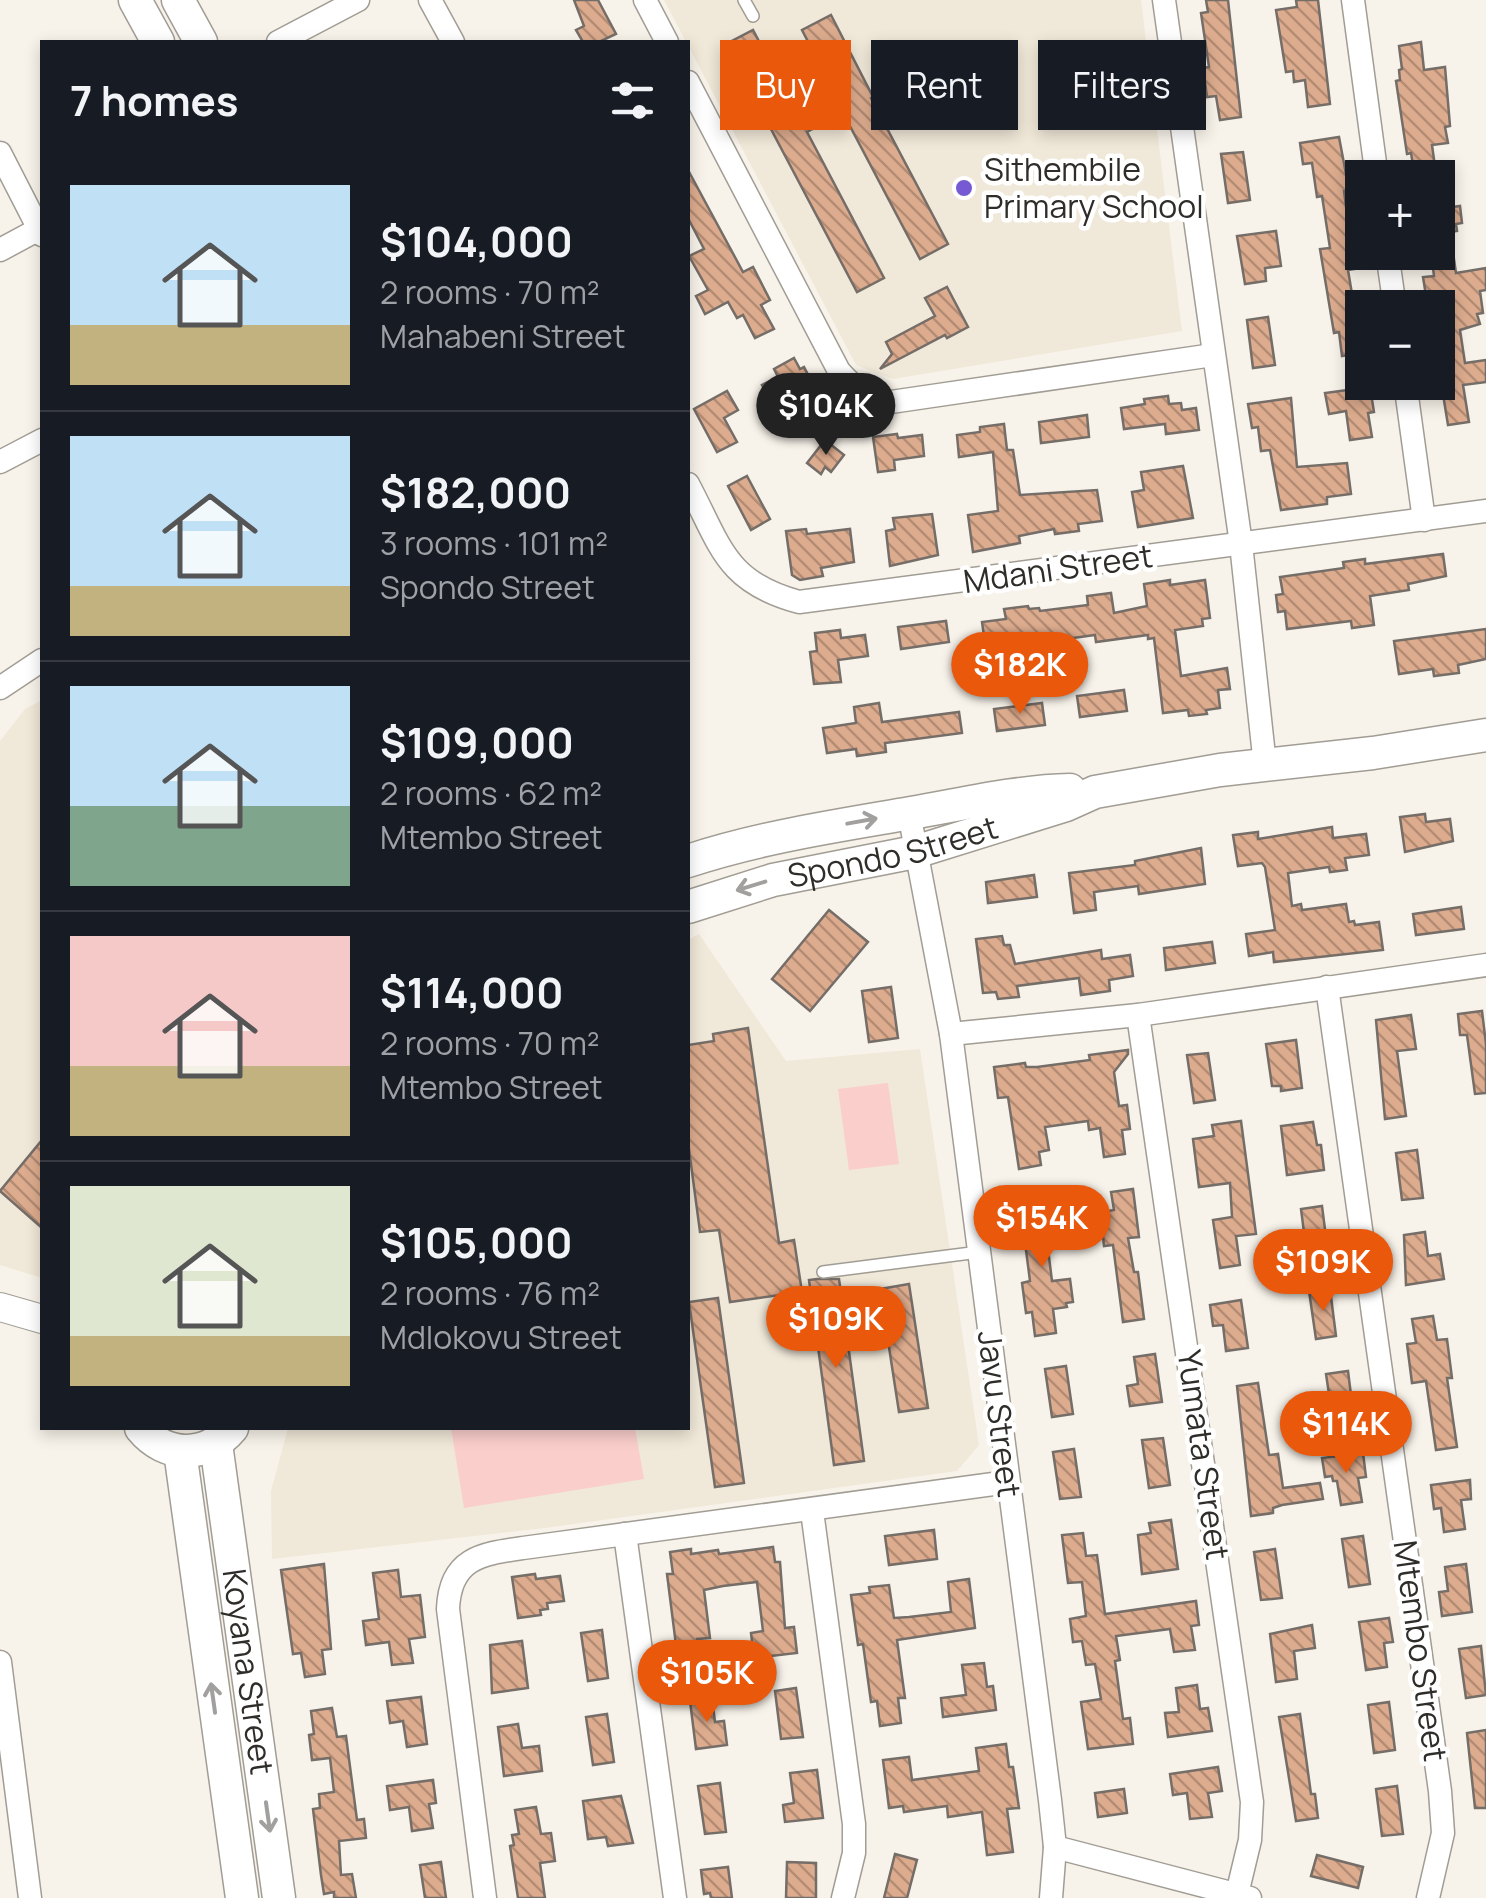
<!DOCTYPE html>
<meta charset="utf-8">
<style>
:root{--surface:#171b24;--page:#242831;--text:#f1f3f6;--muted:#9ea1a6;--line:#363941;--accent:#ea580c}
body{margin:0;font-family:Manrope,sans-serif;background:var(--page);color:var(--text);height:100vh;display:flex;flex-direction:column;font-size:38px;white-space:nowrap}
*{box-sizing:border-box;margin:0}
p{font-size:32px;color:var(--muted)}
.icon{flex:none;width:55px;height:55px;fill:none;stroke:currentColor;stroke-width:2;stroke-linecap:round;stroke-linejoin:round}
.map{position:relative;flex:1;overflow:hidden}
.sheet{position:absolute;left:40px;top:40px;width:650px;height:1390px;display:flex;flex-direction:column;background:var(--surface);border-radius:0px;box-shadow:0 5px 15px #0003}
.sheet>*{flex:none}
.hud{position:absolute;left:720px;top:40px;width:615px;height:90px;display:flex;gap:20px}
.buttons{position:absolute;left:1345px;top:160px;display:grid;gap:20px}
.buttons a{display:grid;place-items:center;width:110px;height:110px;border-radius:0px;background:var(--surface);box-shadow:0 5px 15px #0003;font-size:50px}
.price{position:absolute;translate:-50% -85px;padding:0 22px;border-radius:35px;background:var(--accent);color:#fff;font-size:32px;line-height:65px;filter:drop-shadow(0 2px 5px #0008)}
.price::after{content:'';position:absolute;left:50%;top:60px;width:30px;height:22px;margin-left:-15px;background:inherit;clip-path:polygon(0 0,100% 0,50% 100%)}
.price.active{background:#222;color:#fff}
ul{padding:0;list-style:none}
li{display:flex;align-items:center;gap:30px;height:250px;padding:0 30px}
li+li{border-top:2px solid var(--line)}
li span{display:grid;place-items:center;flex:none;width:280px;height:200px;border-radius:0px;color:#555}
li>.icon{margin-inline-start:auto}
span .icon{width:120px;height:120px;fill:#fffc;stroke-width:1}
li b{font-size:42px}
h2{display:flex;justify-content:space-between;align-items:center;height:120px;padding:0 30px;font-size:42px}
.tag{padding:0 35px;border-radius:0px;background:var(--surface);box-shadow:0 5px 15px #0003;font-size:35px;line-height:90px}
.tag.active{background:var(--accent);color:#fff}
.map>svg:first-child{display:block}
.built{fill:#f0e8d8}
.pitch{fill:#facecb}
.building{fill:url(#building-back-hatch);stroke:#756d68;stroke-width:2.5}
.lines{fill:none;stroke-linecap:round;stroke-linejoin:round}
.service-casing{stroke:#a19d94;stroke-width:14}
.minor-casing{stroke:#a19d94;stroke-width:25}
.tertiary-casing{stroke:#a19d94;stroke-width:30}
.secondary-casing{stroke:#a19d94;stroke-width:35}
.service{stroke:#fff;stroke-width:11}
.minor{stroke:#fff;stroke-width:22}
.tertiary{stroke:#fff;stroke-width:28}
.secondary{stroke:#fff;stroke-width:32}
.oneway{stroke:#a1a09f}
.poi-dot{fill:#755ad4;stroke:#fff;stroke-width:4}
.labels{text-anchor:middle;stroke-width:9;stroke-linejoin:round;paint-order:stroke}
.poi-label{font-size:32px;fill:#2f2d29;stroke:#fff;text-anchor:start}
.street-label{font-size:32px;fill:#2f2d29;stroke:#fff}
</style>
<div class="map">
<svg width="1486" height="1898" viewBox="0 0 1486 1898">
<defs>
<pattern id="building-back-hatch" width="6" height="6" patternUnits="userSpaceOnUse" patternTransform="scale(2.5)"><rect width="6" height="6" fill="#ddac8e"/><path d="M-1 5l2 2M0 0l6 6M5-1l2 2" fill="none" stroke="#b48c74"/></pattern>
</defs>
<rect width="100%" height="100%" fill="#f8f3ea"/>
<g class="built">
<path d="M664,0H1141L1182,331L893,379L856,365Z"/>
<path d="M42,700V1278L0,1265V741L25,709Z"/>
<path d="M699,934L786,1061L920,1049L979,1445L957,1471L545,1528L272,1559L271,1491L288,1428H688V940Z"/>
</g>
<g class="pitch">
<path d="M888,1083L899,1164L849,1170L838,1089Z"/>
<path d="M451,1428H635L644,1479L464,1508Z"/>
</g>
<g class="building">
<path d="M574,0H598L616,34L599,42H583L576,30L584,26Z"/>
<path d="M1206,0H1228L1241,117L1220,120L1216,96L1207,97L1203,68L1209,67L1201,13L1208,12Z"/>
<path d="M1296,0H1318L1330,104L1308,107L1305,80L1294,82L1293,71L1286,72L1276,10L1297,7Z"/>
<path d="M831,15L873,97L871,98L948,244L920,259L843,113L807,132L884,278L857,292L726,44L753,30L793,106L831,86L802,30Z"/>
<path d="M1421,42L1424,70L1445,67L1450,126L1445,127L1448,143L1432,145L1436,174L1415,177L1411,153L1407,154L1396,81L1400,80L1399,70L1402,69L1399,46Z"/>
<path d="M1339,137L1349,190L1344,191L1351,245L1357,244L1361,268L1348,270L1354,306L1363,304L1362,353L1342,356L1339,332L1334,333L1320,249L1330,248L1322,196L1317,197L1312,163L1303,164L1300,143Z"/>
<path d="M1243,152L1250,200L1228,203L1221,154Z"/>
<path d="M688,170L743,272L753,267L770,300L761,305L774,329L755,338L743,315L737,318L728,302L705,314L696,296L708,290L689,256L704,249L688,218Z"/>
<path d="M1460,206L1462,223L1456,224L1457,231L1450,232L1456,273L1486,268V290L1480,291L1483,313L1477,314L1480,324L1460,330L1465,363L1486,360V382L1463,385L1469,422L1448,425L1442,388H1438V367L1444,366L1438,308H1428L1423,277L1434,276L1431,252H1438V209Z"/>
<path d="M1276,231L1281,266L1265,268L1266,281L1245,284L1237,236Z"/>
<path d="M947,287L968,327L947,338L945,335L880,369L892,354L886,342L935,316L925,298Z"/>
<path d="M1268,317L1275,365L1253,368L1247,320Z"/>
<path d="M794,358L800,369L804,367L821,400L797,412L790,399L774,407L762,385L778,377L774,369Z"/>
<path d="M1370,387L1374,412L1368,413L1372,437L1350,440L1346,411L1329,414L1325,393Z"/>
<path d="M727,391L738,410L724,418L737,442L717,452L694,409Z"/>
<path d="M1168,396L1169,404L1181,403L1182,410L1196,408L1199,430L1166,434L1165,424L1124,429L1121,408L1145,404L1144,399Z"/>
<path d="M1291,398L1297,467L1347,463L1351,494L1327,497V504L1281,510L1270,450L1261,451L1258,427L1252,428L1248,404Z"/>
<path d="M1087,415L1089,437L1041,443L1039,422Z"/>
<path d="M1004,424L1007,450H1013L1020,495L1097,490L1102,521L1078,524L1079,531L1055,534L1054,529L1019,536L1020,543L973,552L968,515L998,511L993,452L959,457L957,435L980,432V427Z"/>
<path d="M897,434L898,438L922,435L924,456L894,460L895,470L878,472L873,437Z"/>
<path d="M825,440L844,455L831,472L825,467L821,474L807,463Z"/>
<path d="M1183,466L1193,518L1138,527L1132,492L1144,490L1141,472Z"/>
<path d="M747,476L770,519L751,530L728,486Z"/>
<path d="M932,514L938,555L890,566L886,531L895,529L893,518Z"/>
<path d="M806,529L807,534L850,529L854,562L821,568L823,576L800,580L792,575L786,531Z"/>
<path d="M1443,554L1446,576L1408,584L1409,590L1370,596L1374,625L1352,628L1351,621L1287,629L1285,611L1278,612L1276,595L1283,594L1280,577L1344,568L1343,562L1365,559V564Z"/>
<path d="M1170,580V585L1205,580L1210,618L1202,619L1203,626L1175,630L1181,676L1227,668L1230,689L1218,690L1220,708L1206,710L1207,714L1189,716L1188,710L1163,713L1154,638L1148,639V635L1096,642L1095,635L1051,641L1054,664L1012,670L1008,640L985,643L982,622L1006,619L1004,609L1028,606L1029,609L1039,608L1040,611L1088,605L1087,596L1111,593L1114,613L1147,606L1144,584Z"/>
<path d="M946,621L949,642L901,649L898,627Z"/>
<path d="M1486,629V659L1458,665L1459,673L1434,676L1433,669L1399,674L1394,641Z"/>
<path d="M840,630L841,638L865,635L868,656L838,660L841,682L814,684L810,652L817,651L815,633Z"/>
<path d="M1124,690L1127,711L1080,717L1077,696Z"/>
<path d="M879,703L882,722L959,712L962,733L885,743L886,752L857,756L856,749L827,753L823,728L856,723L854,707Z"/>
<path d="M1042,703L1045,725L997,731L994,709Z"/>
<path d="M1425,814L1426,822L1450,819L1453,841L1405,852L1400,817Z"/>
<path d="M1332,827L1333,838L1366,834L1369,855L1345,858L1347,870L1330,872L1329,867L1288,873L1292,906L1301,904L1302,910L1346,904L1349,922L1354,921L1355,925L1379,922L1383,950L1274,962L1273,952L1249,956L1246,934L1275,930L1265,867L1262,863L1238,866L1233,835L1258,832V839Z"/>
<path d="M1201,848L1205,884L1139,894L1138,886L1094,892L1096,910L1074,913L1069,873L1135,865V861Z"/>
<path d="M1034,875L1037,897L988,903L986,882Z"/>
<path d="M1461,907L1464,929L1416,935L1413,914Z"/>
<path d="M829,910L868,942L810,1011L772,979Z"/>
<path d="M1002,936L1004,945H1010L1015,964L1101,950L1102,959L1130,955L1133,976L1109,980L1110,991L1081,995L1079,978L1017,986L1019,997L998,999L996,992L983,993L976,939Z"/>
<path d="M1212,942L1215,963L1166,970L1164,948Z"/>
<path d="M891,987L898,1038L869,1042L862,991Z"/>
<path d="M1482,1011L1486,1044V1093L1475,1094L1467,1035H1460L1458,1014Z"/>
<path d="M1411,1015L1416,1049L1397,1051L1406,1116L1385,1119L1376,1020Z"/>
<path d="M748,1028L779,1243L794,1240L802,1292L730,1302L719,1230L700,1232L688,1142V1045L714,1041L713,1034Z"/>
<path d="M1296,1040L1302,1088L1281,1091V1086H1272L1266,1044Z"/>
<path d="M1128,1050V1054L1114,1072L1119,1106L1127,1105L1130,1129L1122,1130L1125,1154L1104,1157L1100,1128L1089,1130L1088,1121L1045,1127L1049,1150L1039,1152L1041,1165L1019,1169L1008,1097L998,1098L994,1067L1025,1063L1026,1067H1037L1090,1060L1089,1055Z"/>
<path d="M1208,1053L1215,1100L1194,1103L1187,1055Z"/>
<path d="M1241,1121L1256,1234L1236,1236L1240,1265L1220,1268L1213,1220L1232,1217L1230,1183L1199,1187L1193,1139L1214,1136L1212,1125Z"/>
<path d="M1313,1122L1317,1145H1321L1324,1170L1287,1175L1281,1126Z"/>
<path d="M42,1140V1228L0,1191Z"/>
<path d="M1417,1150L1423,1198L1402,1200L1396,1153Z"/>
<path d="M1133,1189L1139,1237L1128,1238L1134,1272H1138L1144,1319L1123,1322L1113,1245L1104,1246L1101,1218L1109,1217L1108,1211L1114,1210L1111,1192Z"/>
<path d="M1051,1200L1054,1224L1045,1225L1052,1281L1070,1279L1073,1302L1066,1303L1067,1307L1053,1309L1056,1333L1035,1336L1032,1312L1026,1313L1022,1283L1030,1281L1020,1204Z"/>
<path d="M1322,1206L1328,1253L1307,1256L1301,1209Z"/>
<path d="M1425,1232L1428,1256L1440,1254L1444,1279L1406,1285L1404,1235Z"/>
<path d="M817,1279H839L864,1461L834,1465L809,1280Z"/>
<path d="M909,1284L928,1408L899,1412L880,1289Z"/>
<path d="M1330,1289L1336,1336L1316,1339L1309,1291Z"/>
<path d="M718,1298L744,1483L715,1487L689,1302Z"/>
<path d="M1241,1300L1248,1348L1226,1351L1223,1325L1213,1326L1210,1305Z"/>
<path d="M1433,1316L1437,1340L1447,1339L1452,1378H1447L1457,1447L1436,1450L1426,1381L1412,1383L1407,1344L1416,1343L1412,1319Z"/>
<path d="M1155,1354L1162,1402L1130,1406L1127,1386L1138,1384L1134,1357Z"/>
<path d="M1066,1366L1073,1414L1052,1417L1045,1369Z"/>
<path d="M1348,1371L1354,1419L1333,1421L1326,1374Z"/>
<path d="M1258,1383L1269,1455L1278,1454L1283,1488L1320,1483L1323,1499L1282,1505L1273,1508V1513L1251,1516L1237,1386Z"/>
<path d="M1163,1438L1170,1485L1149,1488L1142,1440Z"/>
<path d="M1074,1449L1081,1497L1060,1499L1053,1452Z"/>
<path d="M1363,1453L1366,1477L1358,1478L1362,1502L1341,1505L1337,1481H1333L1332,1476L1325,1477L1322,1458Z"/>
<path d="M1470,1480L1471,1499L1461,1500L1465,1529L1444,1532L1441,1508L1434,1509L1431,1485Z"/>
<path d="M1171,1520L1178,1569L1142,1574L1138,1535L1151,1533L1149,1523Z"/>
<path d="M934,1530L937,1559L889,1565L885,1536Z"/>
<path d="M1083,1533L1086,1556L1097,1555L1105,1614L1196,1601L1199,1625L1191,1626L1195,1650L1174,1652L1170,1629L1116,1636L1120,1660L1115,1661L1123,1719L1130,1718L1133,1744L1088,1749L1081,1702L1101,1699L1095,1664L1086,1665L1082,1641L1073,1642L1070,1619L1086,1616L1082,1582L1068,1583L1062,1535Z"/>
<path d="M1363,1536L1370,1584L1349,1587L1342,1539Z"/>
<path d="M773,1547L775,1562H780L785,1628L794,1627L797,1653L754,1658L751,1633L763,1631L757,1582L723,1586L704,1590L710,1638L697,1639L701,1667L679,1669L667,1574H673L670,1552L691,1549V1554L718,1550L719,1554Z"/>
<path d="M1275,1549L1282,1598L1261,1600L1254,1552Z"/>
<path d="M324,1564L331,1649L322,1650L325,1674L305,1677L301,1653L293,1654L281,1570Z"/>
<path d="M1466,1564L1472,1612L1442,1616L1439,1592L1448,1591L1445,1567Z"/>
<path d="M398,1570L401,1597L420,1595L425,1637L409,1639L413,1663L392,1665L389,1642L366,1645L363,1621L379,1619L373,1573Z"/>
<path d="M535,1574L536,1579L560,1576L564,1601L547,1603L548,1609L540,1610L541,1615L518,1618L512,1577Z"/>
<path d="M969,1579L975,1628L897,1640L905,1698H898L901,1723L880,1726L877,1701L871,1702L863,1644L858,1645L851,1595L870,1593L869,1587L889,1585L894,1618L909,1617L951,1612L948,1582Z"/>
<path d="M1389,1618L1393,1642L1384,1643L1387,1667L1366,1670L1359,1622Z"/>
<path d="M1312,1625L1315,1648L1294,1651L1297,1679L1276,1682L1270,1634Z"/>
<path d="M602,1630L608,1678L588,1681L581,1633Z"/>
<path d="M522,1641L528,1688L492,1693L490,1645Z"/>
<path d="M1481,1646L1486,1695L1466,1698L1459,1649Z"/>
<path d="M984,1663L987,1687L993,1686L996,1710L943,1717L941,1698L966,1695L962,1665Z"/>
<path d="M1197,1685L1200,1709L1208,1708L1212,1731L1168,1737L1165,1713L1179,1712L1176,1688Z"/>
<path d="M796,1688L803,1737L781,1739L775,1691Z"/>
<path d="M421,1697L427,1744L407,1747L403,1721L390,1723L387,1701Z"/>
<path d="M712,1698L715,1722L724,1721L727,1745L696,1749L690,1701Z"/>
<path d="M1389,1702L1395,1750L1374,1753L1368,1705Z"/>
<path d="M332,1708L337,1737L346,1736L357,1820L364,1819L366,1838L339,1841L341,1875L352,1874L356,1898H334V1892L324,1894L321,1875L313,1809L320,1808L319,1794L334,1792L330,1758L312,1760L309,1735L314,1734L311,1711Z"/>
<path d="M607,1714L614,1762L593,1765L586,1717Z"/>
<path d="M1300,1714L1311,1794H1315L1318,1818L1296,1821L1279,1717Z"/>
<path d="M518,1724L522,1748L539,1746L542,1771L504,1776L498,1727Z"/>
<path d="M1486,1730V1808H1475L1467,1733Z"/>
<path d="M1006,1744L1009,1767H1013L1019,1808L1007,1809L1013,1852L987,1855L982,1812L948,1817L947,1806L904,1812L903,1806L889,1808L883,1760L909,1757L912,1780L979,1771L976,1748Z"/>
<path d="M1218,1767L1222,1791L1208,1793L1212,1817L1190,1819L1187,1793L1173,1795L1170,1774Z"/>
<path d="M817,1770L823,1818L785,1822L783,1805L794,1803L790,1773Z"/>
<path d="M433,1780L436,1803L429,1804L433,1828L412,1831L409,1807L390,1810L387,1786Z"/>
<path d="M720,1783L726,1832L705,1834L698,1786Z"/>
<path d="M1397,1786L1403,1834L1382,1836L1376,1789Z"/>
<path d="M1124,1789L1127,1813L1098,1817L1095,1793Z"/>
<path d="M621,1796L633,1843L608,1846L606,1837L588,1839L583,1801Z"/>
<path d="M536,1807L541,1834L551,1833L555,1861L540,1863L545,1898H518L510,1846L514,1845L512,1835L519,1834L515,1810Z"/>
<path d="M895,1854L917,1860L907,1898H884Z"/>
<path d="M1317,1855L1363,1867L1358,1888L1311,1876Z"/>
<path d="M441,1862L446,1898H425L420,1865Z"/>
<path d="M787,1862L816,1863V1898H786Z"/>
<path d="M728,1867L732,1898H711L710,1893L704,1894L701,1870Z"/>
</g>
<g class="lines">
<g class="service-casing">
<g id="service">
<path d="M744,0L753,16"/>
<path d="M823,1272L979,1252"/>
</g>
</g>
<g class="minor-casing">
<g id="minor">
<path d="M430,0L453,42"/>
<path d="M645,0L667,42"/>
<path d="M1164,0L1241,544L1265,765"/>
<path d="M1353,0L1377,178"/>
<path d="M278,42L358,0"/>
<path d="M688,82L839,371C855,389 867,398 891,402L1213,355"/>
<path d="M0,153L42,235"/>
<path d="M0,250L39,229"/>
<path d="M1387,252L1395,308"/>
<path d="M1405,382L1424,520"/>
<path d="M0,462L42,440"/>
<path d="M688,484C721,546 725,582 799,602L1486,511"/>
<path d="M0,688L42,660"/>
<path d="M909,813L951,1034L1050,1800L1055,1847L1051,1898"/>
<path d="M1327,987L1440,1791L1443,1833L1428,1898"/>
<path d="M1138,1015L1252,1802L1250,1840L1237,1894"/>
<path d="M951,1034L1138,1015L1486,965"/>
<path d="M812,1511L854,1824V1853L843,1898"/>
<path d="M625,1534L675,1898"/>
<path d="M0,1662L30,1898"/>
<path d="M1055,1847L1250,1898"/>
<path d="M485,1898L448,1609C450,1558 481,1554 523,1548L1008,1482"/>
</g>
</g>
<g class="tertiary-casing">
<path id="tertiary" d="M0,1307L42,1319"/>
</g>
<g class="secondary-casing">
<g id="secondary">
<path d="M135,0L158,42"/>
<path d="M178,0L201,42"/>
<path d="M688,861C761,837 836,826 911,813C964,804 1017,791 1070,790"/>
<path id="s1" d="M688,907L773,880L915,852L1066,805L1095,792L1220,770L1373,753L1486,735"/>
<path d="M141,1428C166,1459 207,1458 232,1428"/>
<path id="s2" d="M216,1444L279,1898"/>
<path d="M180,1451L242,1898"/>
</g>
</g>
<use href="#service" class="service"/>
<use href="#minor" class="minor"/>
<use href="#tertiary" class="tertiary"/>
<use href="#secondary" class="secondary"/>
</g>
<defs><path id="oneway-shaft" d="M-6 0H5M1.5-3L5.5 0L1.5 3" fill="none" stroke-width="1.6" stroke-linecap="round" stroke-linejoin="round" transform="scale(2.5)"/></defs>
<g class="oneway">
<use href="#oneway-shaft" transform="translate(862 821) rotate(-10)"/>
<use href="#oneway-shaft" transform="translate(751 886) rotate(163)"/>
<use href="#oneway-shaft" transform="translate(213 1698) rotate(-98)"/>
<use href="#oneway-shaft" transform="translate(268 1817) rotate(82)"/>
</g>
<circle class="poi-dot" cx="964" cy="188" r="10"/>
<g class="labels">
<g class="poi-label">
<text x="984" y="181">Sithembile<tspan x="984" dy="37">Primary School</tspan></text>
</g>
<g class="street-label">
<text transform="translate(1058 569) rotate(-8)" y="11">Mdani Street</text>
<text dy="11" stroke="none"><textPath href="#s1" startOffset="212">Spondo Street</textPath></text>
<text transform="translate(999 1414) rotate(83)" y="11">Javu Street</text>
<text transform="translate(1203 1455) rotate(82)" y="11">Yumata Street</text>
<text transform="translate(1420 1651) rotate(82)" y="11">Mtembo Street</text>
<text dy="11" stroke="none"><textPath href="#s2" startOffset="230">Koyana Street</textPath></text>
</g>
</g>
</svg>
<div class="buttons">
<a>+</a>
<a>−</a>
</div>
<b class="price active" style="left:826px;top:458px">$104K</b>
<b class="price" style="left:1020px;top:717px">$182K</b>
<b class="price" style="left:1042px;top:1270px">$154K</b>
<b class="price" style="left:1323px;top:1314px">$109K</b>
<b class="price" style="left:836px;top:1371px">$109K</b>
<b class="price" style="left:1346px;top:1476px">$114K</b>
<b class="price" style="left:707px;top:1725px">$105K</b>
<div class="hud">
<a class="tag active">Buy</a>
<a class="tag">Rent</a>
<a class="tag">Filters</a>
</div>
<section class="sheet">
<h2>7 homes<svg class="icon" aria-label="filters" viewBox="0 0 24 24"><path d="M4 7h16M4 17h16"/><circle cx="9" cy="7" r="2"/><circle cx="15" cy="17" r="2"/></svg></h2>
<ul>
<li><span style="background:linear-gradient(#bfe0f5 70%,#c2b280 0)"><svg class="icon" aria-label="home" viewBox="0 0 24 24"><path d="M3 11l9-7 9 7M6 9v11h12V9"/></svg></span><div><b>$104,000</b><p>2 rooms · 70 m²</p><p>Mahabeni Street</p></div></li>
<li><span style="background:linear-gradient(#bfe0f5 75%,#c2b280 0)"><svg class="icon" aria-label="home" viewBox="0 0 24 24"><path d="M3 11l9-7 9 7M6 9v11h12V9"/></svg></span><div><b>$182,000</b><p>3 rooms · 101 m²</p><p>Spondo Street</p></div></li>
<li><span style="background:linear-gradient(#bfe0f5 60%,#7fa58c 0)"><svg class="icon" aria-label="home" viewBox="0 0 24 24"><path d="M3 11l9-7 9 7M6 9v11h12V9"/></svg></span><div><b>$109,000</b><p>2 rooms · 62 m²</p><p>Mtembo Street</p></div></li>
<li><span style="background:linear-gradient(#f6c9c9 65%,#c2b280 0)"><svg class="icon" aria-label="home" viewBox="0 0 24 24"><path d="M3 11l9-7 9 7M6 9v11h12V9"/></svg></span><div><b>$114,000</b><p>2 rooms · 70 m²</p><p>Mtembo Street</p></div></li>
<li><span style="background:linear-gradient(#dfe7d0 75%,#c2b280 0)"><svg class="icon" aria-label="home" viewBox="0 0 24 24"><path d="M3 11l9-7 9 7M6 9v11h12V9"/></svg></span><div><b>$105,000</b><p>2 rooms · 76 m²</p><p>Mdlokovu Street</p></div></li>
</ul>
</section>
</div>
